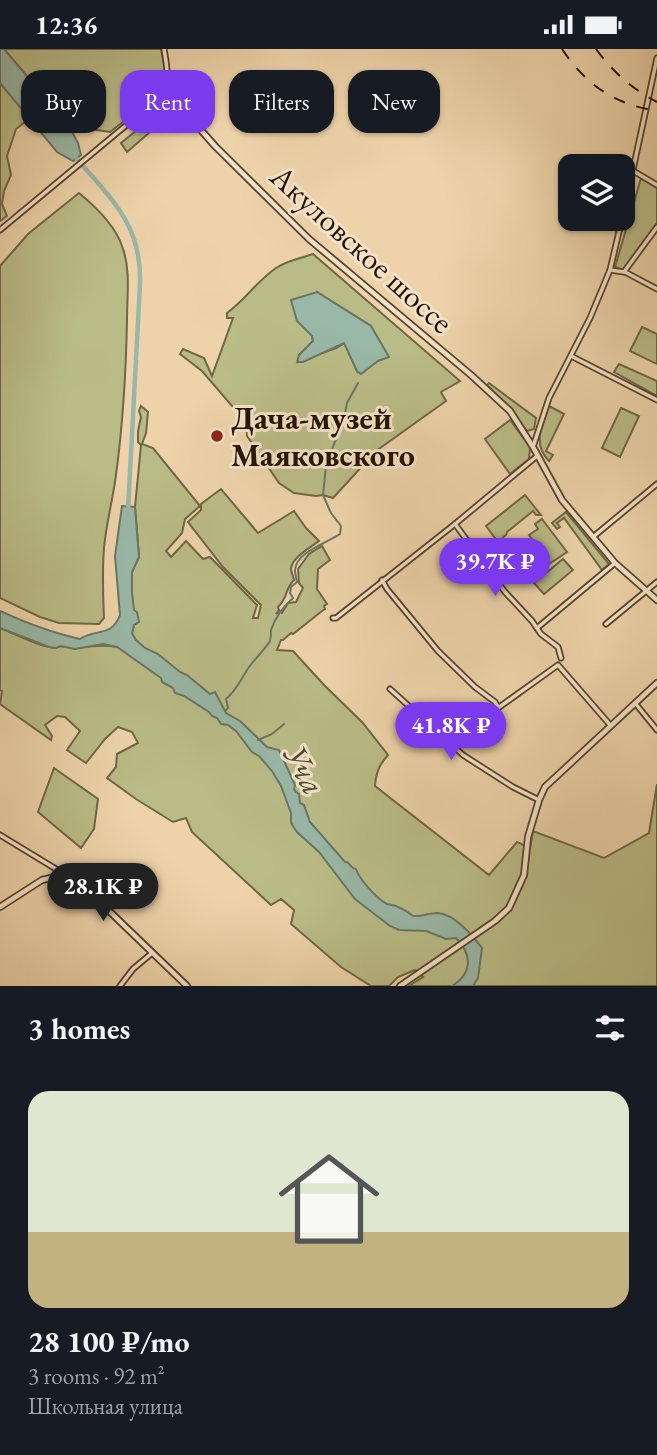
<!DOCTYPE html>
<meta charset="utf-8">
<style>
:root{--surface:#171b24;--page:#20242c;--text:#f1f3f6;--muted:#9ea1a6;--accent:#7c3aed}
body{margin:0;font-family:"EB Garamond",serif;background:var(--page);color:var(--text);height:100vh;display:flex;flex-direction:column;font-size:26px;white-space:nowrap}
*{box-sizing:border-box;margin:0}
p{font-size:23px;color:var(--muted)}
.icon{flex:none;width:38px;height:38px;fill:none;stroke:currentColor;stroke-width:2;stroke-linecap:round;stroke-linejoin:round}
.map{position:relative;height:937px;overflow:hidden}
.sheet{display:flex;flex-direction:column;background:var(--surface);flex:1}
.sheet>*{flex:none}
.guide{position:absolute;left:21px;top:21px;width:616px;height:63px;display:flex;gap:14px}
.controls{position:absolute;left:558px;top:105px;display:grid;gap:14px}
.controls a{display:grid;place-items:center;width:77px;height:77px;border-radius:14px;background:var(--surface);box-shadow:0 2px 5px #0004;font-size:35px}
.price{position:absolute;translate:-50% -60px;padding:0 16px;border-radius:24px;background:var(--accent);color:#fff;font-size:23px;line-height:46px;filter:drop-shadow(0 2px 4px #0008)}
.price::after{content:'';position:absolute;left:50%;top:42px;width:21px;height:16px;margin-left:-10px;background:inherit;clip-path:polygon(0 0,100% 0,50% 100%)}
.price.on{background:#222;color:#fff}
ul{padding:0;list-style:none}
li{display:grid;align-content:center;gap:14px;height:371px;padding:0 28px}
li span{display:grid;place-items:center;height:217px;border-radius:21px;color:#555}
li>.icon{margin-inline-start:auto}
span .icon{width:126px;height:126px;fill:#fffc;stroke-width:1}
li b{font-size:30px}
h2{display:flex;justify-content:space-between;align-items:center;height:84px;padding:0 28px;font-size:30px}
.pill{padding:0 24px;border-radius:21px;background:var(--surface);box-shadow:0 2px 5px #0004;font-size:24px;line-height:63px}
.pill.on{background:var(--accent);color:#fff}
.status{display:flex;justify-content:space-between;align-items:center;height:49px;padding:0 35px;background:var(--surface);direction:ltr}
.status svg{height:19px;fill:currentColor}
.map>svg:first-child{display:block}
.green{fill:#babc87;stroke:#6f6745;stroke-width:2;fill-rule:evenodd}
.water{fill:#99b8a7;stroke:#6a7665;stroke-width:2}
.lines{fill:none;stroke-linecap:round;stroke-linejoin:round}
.stream{stroke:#6a7665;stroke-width:2}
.canal{stroke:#99b8a7;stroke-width:4.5}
.minor-casing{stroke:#56422d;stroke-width:7}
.tertiary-casing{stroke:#56422d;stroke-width:8}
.minor{stroke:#f4e2c8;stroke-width:3.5}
.tertiary{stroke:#f4e2c8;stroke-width:4.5}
.rail{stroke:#241203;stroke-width:2;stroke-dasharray:12 12;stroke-linecap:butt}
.poi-dot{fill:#8f2418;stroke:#f4e2c8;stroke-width:2.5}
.labels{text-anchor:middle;stroke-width:6;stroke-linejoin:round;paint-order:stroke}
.street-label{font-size:32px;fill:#241203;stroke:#f4e2c8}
.poi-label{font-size:32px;font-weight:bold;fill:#241203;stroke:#f4e2c8;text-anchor:start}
.water-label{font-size:33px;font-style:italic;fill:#4d4c3c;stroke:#f4e2c8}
</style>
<div class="status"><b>12:36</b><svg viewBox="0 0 49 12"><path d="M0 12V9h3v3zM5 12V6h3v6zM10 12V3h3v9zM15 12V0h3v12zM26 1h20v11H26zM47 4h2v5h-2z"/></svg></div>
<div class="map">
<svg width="657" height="937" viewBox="0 0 657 937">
<rect width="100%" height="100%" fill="#eed3aa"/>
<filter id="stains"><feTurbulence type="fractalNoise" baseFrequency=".00286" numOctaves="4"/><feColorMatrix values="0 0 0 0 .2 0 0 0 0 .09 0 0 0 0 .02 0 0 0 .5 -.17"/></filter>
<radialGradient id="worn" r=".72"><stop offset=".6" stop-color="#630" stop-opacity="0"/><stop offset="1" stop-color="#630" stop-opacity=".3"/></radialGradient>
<g class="green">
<path d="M4,0H161C163,11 167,23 164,34C161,47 122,73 110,83L69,77Z"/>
<path d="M0,34L30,69L16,80L7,107L11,126L4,142L2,155L7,167L0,172Z"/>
<path d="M161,56L170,58L173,63L127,103L121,94L142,77Z"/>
<path d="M641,129L657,139V174L623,221L615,218Z"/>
<path d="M79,144C96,158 115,176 122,197C131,220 127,247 127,271C126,323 123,374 116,426C113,450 106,475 104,499C102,523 103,546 104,569L99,575L59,574L40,568L0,549V217L28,185Z"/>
<path d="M313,205L460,332L441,343L446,352L376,402L333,449L323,446L316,447L294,444L279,434L247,387L246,370L238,364L202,322L180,305L183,300L204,309L212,327L233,269H227V264C245,251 257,232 276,219C286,212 301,209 313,205ZM317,243L371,277L357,322L345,294L336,299L298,313L299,306L313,292L312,287Z"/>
<path d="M642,278L657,285V315L630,302Z"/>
<path d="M619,315L657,332V347L614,323Z"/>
<path d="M489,334L536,369L534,380L527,382L510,360L487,336Z"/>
<path d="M141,357L148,363L146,384L142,395L153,399L200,457L185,470L182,484L166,502L171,508L186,492L203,510L210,508L257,556L253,569H258L261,556L223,518L188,473L201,461V455L221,440L258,484L294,462L306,479L319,492C311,498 291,509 291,520C291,522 294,530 294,531C284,541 289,547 278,558L279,561L276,565L280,562L282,564L288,554L296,553L303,539L299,534L298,520L309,505L322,497L330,511L318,520L317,540L327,555L324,557L325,560L322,562L293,585L291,584L283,591H281L277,601L293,602L325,637L362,673L388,706C379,716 376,724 375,737L489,826L517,793L530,799L533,782L604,809L649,784L657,735V937H409L423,928L415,921L398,928L389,937H371L341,918L291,875L294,861L281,850L271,856L192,783L186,769L173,773L136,750L107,729L116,718L117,705L138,694L132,683L118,678L105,690L86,714L67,701L80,682L65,668L57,667L45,676L52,687L51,691L0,655L2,642L0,641V579C18,586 37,597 56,599L59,597C79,601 97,594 117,598L132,584L134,576L132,544V523L139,508L135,458L141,396L138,393V382L141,368L139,362Z"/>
<path d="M549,357L564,365L546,402L553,406L549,412C532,395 542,377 549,357Z"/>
<path d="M621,359L639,367L620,408L602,399Z"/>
<path d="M510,371L530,398L529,410L510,425L485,390Z"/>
<path d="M525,446L541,466H536L533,462L507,483L506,486L498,493L486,477Z"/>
<path d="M566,463L609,515L602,521L564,469L557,474L560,478L557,480L552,474Z"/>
<path d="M542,470L567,503L549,515L529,486L538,480L535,475Z"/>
<path d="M563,510L573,521L544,545L534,534Z"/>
<path d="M54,719L98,750L94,780L81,799L38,763Z"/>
</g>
<g class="water">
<path d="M0,0H4L69,77L78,94L81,106L73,112L57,103L0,34Z"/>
<path d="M317,243L371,277L389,308L378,312L361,325L357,322L344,294L303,313H297L299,306L313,292L312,287L297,272L291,251Z"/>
<path d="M122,457L135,458L139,508L132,523V544L134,561L137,563L139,573L134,576L132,584L136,591L145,599L158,605L180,623L187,626L210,645L215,643L226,664L240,672L267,698L279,701L295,736L294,740L295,742L299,745L300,754L304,756L310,773L345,813H347L353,819L356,820C359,830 377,850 387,855C390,856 395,856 398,858C404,860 409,864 413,867C421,868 429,864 437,864C455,865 472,886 482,899L478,929L473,937H452C473,924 472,905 456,889L446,890L426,882L399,881L390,877L355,850L319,803L297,783L291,774V764L281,737L272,722L259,707L252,703L236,682L228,676L221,675L217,669L212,667L209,663L184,647L175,644L173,639L162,633L161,629L117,598L103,595L75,600L60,597L56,599L49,598L0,579V562C26,574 52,584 80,590C96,579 111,589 120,566L115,507Z"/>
</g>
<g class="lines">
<g class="stream">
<path d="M225,662L228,659L226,650C237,641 241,630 249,618C254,611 266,599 270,592C271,588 271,584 271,581C275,569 284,557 293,549L290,544L291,538L297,533C296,529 295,525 295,521C296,503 327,494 340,485L341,477L331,464L323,446L326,416L344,369L347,354L358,334"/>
<path d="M258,691L272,685L284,675"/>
</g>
<path class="canal" d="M77,110C112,151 142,176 140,235L128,461"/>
<g class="minor-casing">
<g id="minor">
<path d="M635,123L657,136"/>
<path d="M623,167L657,9"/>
<path d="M0,181L159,49C171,33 167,18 164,0"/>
<path d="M610,221L624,223L657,178"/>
<path d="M625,223L657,240"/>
<path d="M571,307L657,351"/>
<path d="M533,398L549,349L590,269L610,221L622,170"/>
<path d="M455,475L505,543L532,572L541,585L558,598L561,609"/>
<path d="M593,488L657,435"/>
<path d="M382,531L387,540L438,602L475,638L495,653L498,658"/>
<path d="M333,569H336L455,475L537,407"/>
<path d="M606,575L657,533"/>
<path d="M537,579L615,514"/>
<path d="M390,640L463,706L513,738L539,751"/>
<path d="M635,654L657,681"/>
<path d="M456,700L457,694L498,659L558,616L611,677"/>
<path d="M0,786L56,820L64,828"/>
<path d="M120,937L133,920L152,904"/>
</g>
</g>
<g class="tertiary-casing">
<g id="tertiary">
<path d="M159,49L185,63L215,97L309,190L471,326L510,362L533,398L562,451L615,514L657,551"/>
<path d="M0,858L42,831L55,828H64L77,833L106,859L187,937"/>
<path d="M400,937L495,872L509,859L524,826L528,788L539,751L545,738L657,634"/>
</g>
</g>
<use href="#minor" class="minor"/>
<use href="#tertiary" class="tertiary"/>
<g class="rail">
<path d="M562,0C586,36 614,55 657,62"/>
<path d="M596,0C613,23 632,40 657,53"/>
</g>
</g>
<circle class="poi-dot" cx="217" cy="387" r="7"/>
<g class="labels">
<g class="street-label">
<text transform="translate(362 200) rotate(42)" y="11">Акуловское шоссе</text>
</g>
<g class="poi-label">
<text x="231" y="380">Дача-музей<tspan x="231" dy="37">Маяковского</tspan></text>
</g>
<g class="water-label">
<text transform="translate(305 720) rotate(62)" y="12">Уча</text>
</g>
</g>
<rect width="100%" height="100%" filter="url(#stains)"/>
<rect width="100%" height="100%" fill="url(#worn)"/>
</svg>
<div class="controls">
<a><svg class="icon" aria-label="layers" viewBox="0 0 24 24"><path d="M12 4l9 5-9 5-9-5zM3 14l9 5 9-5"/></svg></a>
</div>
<b class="price" style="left:495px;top:549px">39.7K ₽</b>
<b class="price" style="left:451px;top:713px">41.8K ₽</b>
<b class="price on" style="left:103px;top:874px">28.1K ₽</b>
<div class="guide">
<a class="pill">Buy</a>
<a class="pill on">Rent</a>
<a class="pill">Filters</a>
<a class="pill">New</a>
</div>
</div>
<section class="sheet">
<h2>3 homes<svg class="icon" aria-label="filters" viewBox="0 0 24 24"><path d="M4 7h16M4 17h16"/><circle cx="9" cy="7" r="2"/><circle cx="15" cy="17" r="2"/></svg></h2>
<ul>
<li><span style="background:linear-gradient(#dfe7d0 65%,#c2b280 0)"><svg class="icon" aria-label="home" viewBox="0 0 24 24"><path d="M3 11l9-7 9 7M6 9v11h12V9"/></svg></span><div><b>28 100 ₽/mo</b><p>3 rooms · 92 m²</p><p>Школьная улица</p></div></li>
</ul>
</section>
